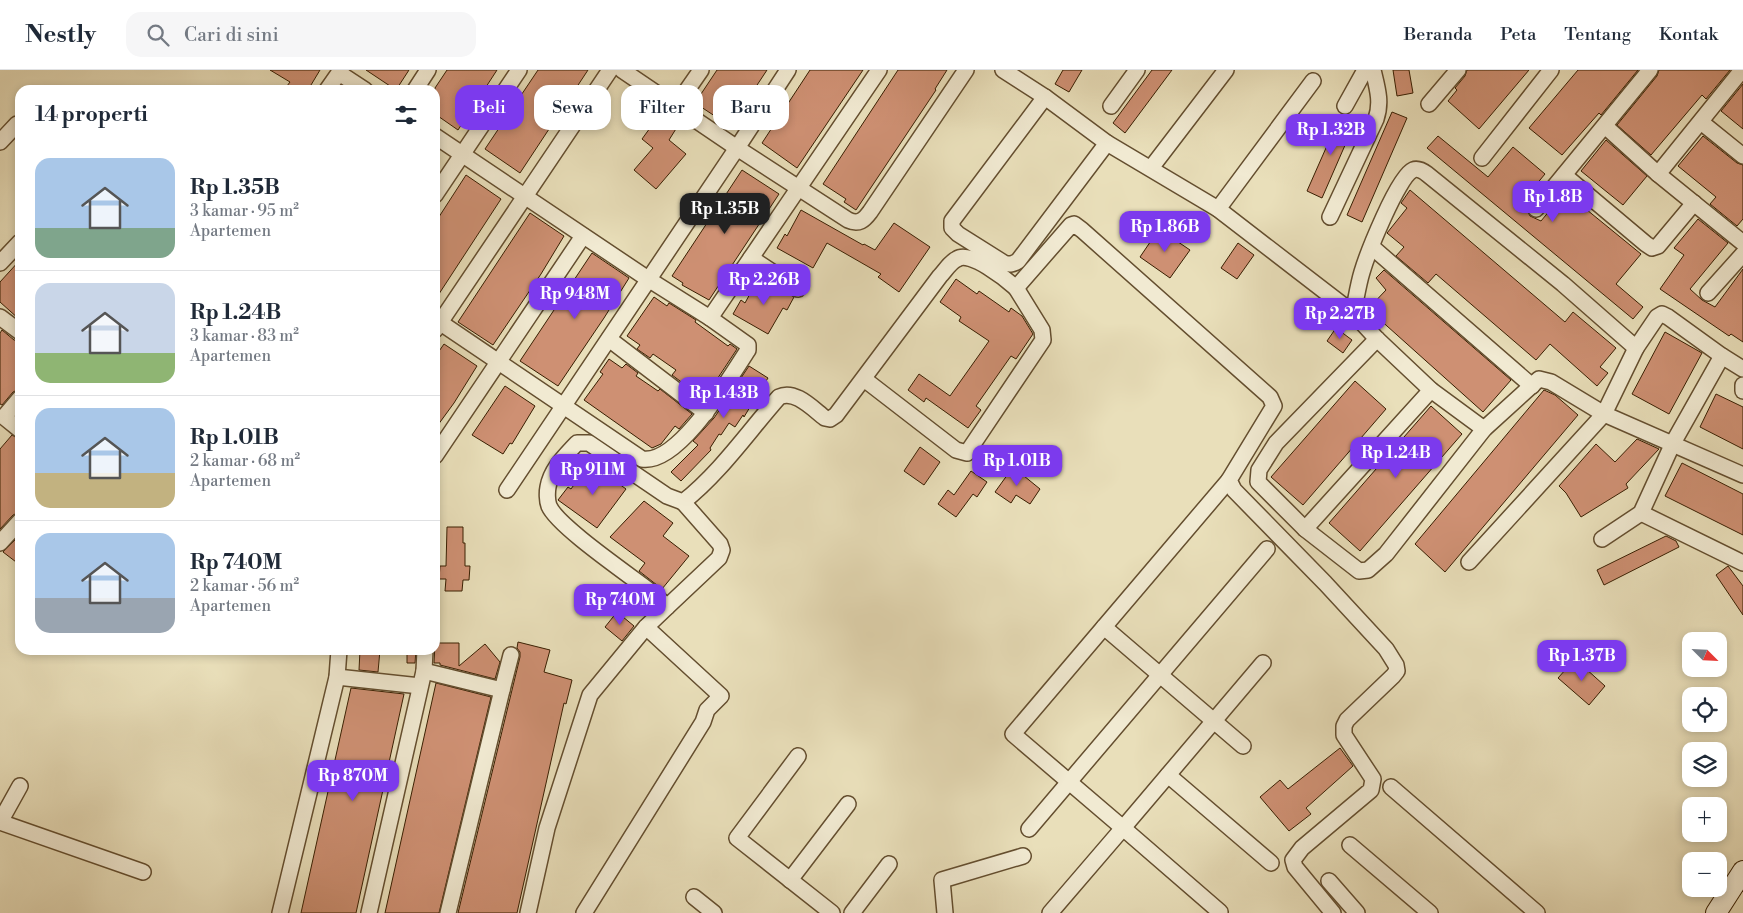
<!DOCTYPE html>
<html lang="id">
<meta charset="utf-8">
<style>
:root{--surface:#fff;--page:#f6f6f7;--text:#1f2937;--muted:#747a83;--line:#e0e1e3;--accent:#7c3aed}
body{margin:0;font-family:"Libre Bodoni",serif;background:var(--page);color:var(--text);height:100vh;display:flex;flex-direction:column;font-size:19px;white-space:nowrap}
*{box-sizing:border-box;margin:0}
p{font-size:16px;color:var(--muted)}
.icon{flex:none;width:28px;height:28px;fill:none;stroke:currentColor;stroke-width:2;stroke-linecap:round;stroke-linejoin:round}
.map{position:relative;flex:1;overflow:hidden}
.side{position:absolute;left:15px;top:15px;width:425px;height:570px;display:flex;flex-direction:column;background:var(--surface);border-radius:15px;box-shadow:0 2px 8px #0003}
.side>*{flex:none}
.banner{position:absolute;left:455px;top:15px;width:475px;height:45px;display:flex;gap:10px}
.needle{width:32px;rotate:114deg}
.buttons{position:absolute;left:1682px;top:562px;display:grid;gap:10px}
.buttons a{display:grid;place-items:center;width:45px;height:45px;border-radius:10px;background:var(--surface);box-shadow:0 2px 8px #0003;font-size:25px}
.price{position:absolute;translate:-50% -42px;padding:0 11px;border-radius:10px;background:var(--accent);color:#fff;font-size:16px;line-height:32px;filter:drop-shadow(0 1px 2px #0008)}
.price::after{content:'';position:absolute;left:50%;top:30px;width:15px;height:11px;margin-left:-8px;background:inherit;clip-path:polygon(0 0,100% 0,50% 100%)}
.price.on{background:#222;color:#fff}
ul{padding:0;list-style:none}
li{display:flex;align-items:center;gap:15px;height:125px;padding:0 20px}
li+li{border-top:1px solid var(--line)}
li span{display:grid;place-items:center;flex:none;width:140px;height:100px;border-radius:15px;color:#555}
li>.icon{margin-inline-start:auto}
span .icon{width:60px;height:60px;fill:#fffc;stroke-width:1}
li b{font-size:21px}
h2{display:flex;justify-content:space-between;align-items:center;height:60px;padding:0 20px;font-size:21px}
.pill{padding:0 18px;border-radius:15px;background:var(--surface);box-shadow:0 2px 8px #0003;font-size:18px;line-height:45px}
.pill.on{background:var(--accent);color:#fff}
header{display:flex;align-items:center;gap:30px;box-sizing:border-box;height:70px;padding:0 25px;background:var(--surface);border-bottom:1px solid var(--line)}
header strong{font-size:24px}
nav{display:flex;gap:28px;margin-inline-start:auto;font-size:18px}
.search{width:350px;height:45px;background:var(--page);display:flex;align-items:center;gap:12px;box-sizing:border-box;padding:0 18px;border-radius:15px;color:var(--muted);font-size:19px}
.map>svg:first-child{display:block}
.building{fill:#ce9073;stroke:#381e01}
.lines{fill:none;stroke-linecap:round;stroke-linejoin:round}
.street-casing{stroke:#644e2f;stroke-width:18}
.secondary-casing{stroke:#381e01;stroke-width:22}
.street{stroke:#f1ead2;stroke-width:15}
.secondary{stroke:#f1ead2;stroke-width:20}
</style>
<header>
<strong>Nestly</strong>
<div class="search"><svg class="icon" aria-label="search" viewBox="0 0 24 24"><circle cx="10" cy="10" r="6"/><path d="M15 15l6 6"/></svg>Cari di sini</div>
<nav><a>Beranda</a><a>Peta</a><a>Tentang</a><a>Kontak</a></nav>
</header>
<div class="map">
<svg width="1743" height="843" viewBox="0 0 1743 843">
<rect width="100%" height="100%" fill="#e9dfba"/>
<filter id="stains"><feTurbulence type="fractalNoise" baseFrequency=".004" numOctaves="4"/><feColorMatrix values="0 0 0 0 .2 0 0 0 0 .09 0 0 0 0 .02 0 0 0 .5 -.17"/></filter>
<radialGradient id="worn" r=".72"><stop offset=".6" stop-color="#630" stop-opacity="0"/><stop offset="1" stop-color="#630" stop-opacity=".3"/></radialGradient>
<g class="building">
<path d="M270,0H320L308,20H284L290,12Z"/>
<path d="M366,0H409L396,20Z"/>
<path d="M447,0H497L458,60L435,44V18Z"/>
<path d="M538,0H588L520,103L485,79Z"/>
<path d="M717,0H767L730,56L695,33Z"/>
<path d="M810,0H863L797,98L762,73Z"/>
<path d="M898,0H947L935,19L936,20L856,140L844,132L846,129L823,114Z"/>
<path d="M1063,0H1082L1069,22L1055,14Z"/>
<path d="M1152,0H1172L1125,63L1113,53Z"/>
<path d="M1393,0H1409L1413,23L1397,26Z"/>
<path d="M1467,0H1529L1479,59L1448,31L1457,20L1455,18L1465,6Z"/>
<path d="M1578,0H1638L1601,45L1599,43L1562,85L1529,58Z"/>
<path d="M1659,0H1730L1706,29L1702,25L1651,85L1617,55L1657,6Z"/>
<path d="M1743,14V59L1721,41Z"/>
<path d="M1392,42L1407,48L1362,152L1347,145Z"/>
<path d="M662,44L679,54L669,70L686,84L656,119L634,100L653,78L642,69L650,58L652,60Z"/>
<path d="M1341,44L1356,50L1322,128L1307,121Z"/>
<path d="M1438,66L1488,107L1513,77L1545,104L1520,134L1527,140L1530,146L1541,151L1565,122L1641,184L1616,214L1643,237L1633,249L1427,78Z"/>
<path d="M1703,66L1737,93L1743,95V149L1737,156L1710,134L1716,127L1678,96Z"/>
<path d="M1606,70L1647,106L1623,135L1581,101Z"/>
<path d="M742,100L779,124L709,230L682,215L683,213L672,206Z"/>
<path d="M466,105L501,129L435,230V153Z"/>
<path d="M1410,120L1565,252L1573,242L1616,278L1600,297L1608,303L1597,316L1550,274L1536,290L1436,204L1428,213L1396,186L1404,177L1387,163L1407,138L1401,133Z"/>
<path d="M801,140L863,175L864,174L875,180L894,153L930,177L899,222L878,207L881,204L827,173L813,198L777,178L785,164L787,166Z"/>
<path d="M530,143L564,166L541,204L493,275L458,252Z"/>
<path d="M1698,149L1728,173L1690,219L1702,230L1715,237L1743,199V272L1731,264L1729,266L1660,219L1684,185L1674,178Z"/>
<path d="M1159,159L1190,180L1170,208L1140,187Z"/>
<path d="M1238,173L1254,185L1237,209L1221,198Z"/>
<path d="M592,183L629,208L604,248L558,316L520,291Z"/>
<path d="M20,190V250L0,232V212Z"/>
<path d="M1384,200L1511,310L1483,342L1368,239L1386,220L1376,208Z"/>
<path d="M759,207L794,227L787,240L783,238L768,264L733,244L741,230L745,233Z"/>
<path d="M956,209L977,224L979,221L1009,242L1011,238L1022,246L1033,264L1016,289L1011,286L976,336L981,340L968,358L926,328L924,332L908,320L919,304L950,326L989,271L959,251L961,247L940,232Z"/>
<path d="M654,227L667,236L669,233L696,250L695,252L728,276L730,274L737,279L704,329L672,305L676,300L653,284L650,288L637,279L640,275L627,266Z"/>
<path d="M1336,258L1352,270L1343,283L1327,271Z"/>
<path d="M2,260L14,270L20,271V319L13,322L2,335L0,334V263Z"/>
<path d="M1665,262L1702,283L1669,344L1632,324Z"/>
<path d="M444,274L477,296L454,333L435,359V287Z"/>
<path d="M609,289L622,298L626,294L638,303L636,306L658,321L660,319L692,344L679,359L675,356L661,374L652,378L584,330L603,304L600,302Z"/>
<path d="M749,296L768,308L759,322L744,347L743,345L735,357L729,353L721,365L719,364L710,378L711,380L681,411L671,402L698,375L693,371L714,348Z"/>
<path d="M1355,311L1386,339L1303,435L1271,407Z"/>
<path d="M505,316L535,336L512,374L510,373L503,384L472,365Z"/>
<path d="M1544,320L1555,325L1578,345L1445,502L1415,474Z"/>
<path d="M1716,324L1743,337V379L1700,357Z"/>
<path d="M1431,336L1462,364L1360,481L1329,453Z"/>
<path d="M12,365L20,369V442L13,445L0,459V379Z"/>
<path d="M1637,369L1659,379L1626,414L1628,418L1581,447L1566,423L1559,416L1596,374L1615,392Z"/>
<path d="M920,377L940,392L924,415L904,401Z"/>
<path d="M1682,393L1743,424V465L1665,426Z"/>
<path d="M588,395L601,404L603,402L626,419L597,458L558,430L568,417L571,419Z"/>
<path d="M1013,397L1040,419L1030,434L1016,425L1011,433L995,422Z"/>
<path d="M971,401L987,412L977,427L973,424L956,447L938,434L948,420L954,425Z"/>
<path d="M644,431L673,453L663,466L689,486L662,519L639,501L645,493L610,467Z"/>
<path d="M447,457H463V473H465V496H470L469,510H463L462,521H445L446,509H439L440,496H446Z"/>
<path d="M20,465V495L3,482Z"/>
<path d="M1666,466L1676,471L1679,477L1604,515L1597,500Z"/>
<path d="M1728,496L1743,516V545L1716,505Z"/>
<path d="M617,542L634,556L622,571L605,557Z"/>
<path d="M518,572L550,580L544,602L572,610L566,634L564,633L517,843H458L520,587V582L517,578Z"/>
<path d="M435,573H459V596L485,574L500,592L495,609L440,595V593H434Z"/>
<path d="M360,580H380L378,602L359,600Z"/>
<path d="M407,580H416L415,593H407Z"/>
<path d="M1575,589L1605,616L1589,635L1558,608Z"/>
<path d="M436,613L491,627L439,843H385Z"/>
<path d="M351,618L404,624L356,843H301Z"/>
<path d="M1340,678L1353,696L1306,738L1311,744L1289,761L1260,727L1280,710L1288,719Z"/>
</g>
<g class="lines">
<g class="street-casing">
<g id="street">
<path d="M622,0L737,78L788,0"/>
<path d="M1003,0L1045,27L1107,73L1218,139L1353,243L1377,269L1431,320L1484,359"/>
<path d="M1742,0L1658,104L1743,173"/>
<path d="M339,3L365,20"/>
<path d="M327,20L341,0"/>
<path d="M415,20L428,0"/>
<path d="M1045,27L952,151V158L958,164L1004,193C1010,195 1013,194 1018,191L1107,73"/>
<path d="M1429,34L1458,0"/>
<path d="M676,36L701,0"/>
<path d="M1111,36L1137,0"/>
<path d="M1345,36L1365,0"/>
<path d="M1701,52L1743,86"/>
<path d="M1605,56L1658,104"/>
<path d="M435,66L648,209L710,248L879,0"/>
<path d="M0,72L17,54L20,57"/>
<path d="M1482,88L1551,0"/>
<path d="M1151,98L1226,0"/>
<path d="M1564,105L1646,174L1652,178L1658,176L1694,133"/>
<path d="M435,125L519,0"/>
<path d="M1218,139L1313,11"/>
<path d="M1536,139L1650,0"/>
<path d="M1330,147L1376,49C1382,32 1377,17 1373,0"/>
<path d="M1372,177L1532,316"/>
<path d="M751,188L798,219"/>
<path d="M0,193L20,172"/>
<path d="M1708,223L1743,184"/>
<path d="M1353,243C1356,230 1358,215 1362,202C1367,185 1398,106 1413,100C1418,98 1423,101 1427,104L1563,214L1636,278L1657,247L1662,244L1668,247L1722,286"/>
<path d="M0,247L20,262"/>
<path d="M435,249L642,389C679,395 730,307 748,280V275L710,248"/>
<path d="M435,260L610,0"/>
<path d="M609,269L706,343"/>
<path d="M864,309L956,380L967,383L1043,270L1042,260L1016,218"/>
<path d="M1743,315V321"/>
<path d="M1431,320L1305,459L1359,501L1368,500L1386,484L1484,359L1539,309L1551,312L1604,344L1743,405"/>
<path d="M20,328L4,347L20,360"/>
<path d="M435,386L583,166"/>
<path d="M1229,410L1013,664L1123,758L1263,593"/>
<path d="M507,420L737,78L848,150C859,155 864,150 870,142L966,0"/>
<path d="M1641,443L1743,493"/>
<path d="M1305,459L1258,412L1259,400L1276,373L1377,269"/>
<path d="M1602,469L1641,443L1673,373L1722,286L1743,299"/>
<path d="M0,473L20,451"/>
<path d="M1469,492L1604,344L1636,278"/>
<path d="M667,537L719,488L722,480L720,474L683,432"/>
<path d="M1104,557L1243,676"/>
<path d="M424,601L502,620L448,843"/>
<path d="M337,607L420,616"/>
<path d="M502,620L511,585"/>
<path d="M798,686L737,768L832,843"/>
<path d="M1168,705L1271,793"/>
<path d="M1391,717L1537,843"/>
<path d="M0,752L143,802"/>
<path d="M0,752L20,716"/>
<path d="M1029,759L1267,479"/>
<path d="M1350,775L1430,843"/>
<path d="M790,810L848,734"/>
<path d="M1329,811L1357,843"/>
<path d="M694,827L714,843"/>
<path d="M280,843L337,607L339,580"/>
<path d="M369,843L424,601L425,580"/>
<path d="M528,843L547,758L590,625L646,557L667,537L655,525C634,508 558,457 549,436C547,431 547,422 548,417C551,399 565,386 577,373H589L667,426L683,432C720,403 748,362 779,327C795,319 813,339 825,348L830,349L836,345L940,206C945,201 950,192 957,189C970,180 1006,209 1016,218L1071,155L1074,154L1082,160L1270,327L1274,336L1229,410L1234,420L1325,513L1386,579L1396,595L1397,601L1393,606L1347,650L1344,656V665L1373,709L1371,720L1302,778L1293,790L1295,797L1333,843"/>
<path d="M584,843L703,652L707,640L721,626L646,557"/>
<path d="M852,843L889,794"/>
<path d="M945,843L942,810L1023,786"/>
<path d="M1050,843L1123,758L1220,842"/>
</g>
</g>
<g class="secondary-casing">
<path id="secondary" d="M1716,843L1743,801"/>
</g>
<use href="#street" class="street"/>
<use href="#secondary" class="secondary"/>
</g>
<rect width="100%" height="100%" filter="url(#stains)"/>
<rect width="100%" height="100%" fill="url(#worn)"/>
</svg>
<div class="buttons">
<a><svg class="needle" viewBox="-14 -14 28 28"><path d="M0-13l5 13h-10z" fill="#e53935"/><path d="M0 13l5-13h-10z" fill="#747a83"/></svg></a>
<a><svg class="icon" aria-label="locate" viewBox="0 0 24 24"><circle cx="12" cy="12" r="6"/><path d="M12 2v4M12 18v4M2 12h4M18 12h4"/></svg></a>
<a><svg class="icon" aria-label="layers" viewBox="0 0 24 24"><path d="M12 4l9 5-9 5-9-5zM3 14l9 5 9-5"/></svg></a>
<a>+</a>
<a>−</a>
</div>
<b class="price" style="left:1331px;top:86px">Rp 1.32B</b>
<b class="price" style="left:1553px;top:153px">Rp 1.8B</b>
<b class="price on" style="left:725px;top:165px">Rp 1.35B</b>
<b class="price" style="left:1165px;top:183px">Rp 1.86B</b>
<b class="price" style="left:764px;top:236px">Rp 2.26B</b>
<b class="price" style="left:575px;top:250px">Rp 948M</b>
<b class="price" style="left:1340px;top:270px">Rp 2.27B</b>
<b class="price" style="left:724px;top:349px">Rp 1.43B</b>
<b class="price" style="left:1396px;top:409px">Rp 1.24B</b>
<b class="price" style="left:1017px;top:417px">Rp 1.01B</b>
<b class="price" style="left:593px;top:426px">Rp 911M</b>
<b class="price" style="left:620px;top:556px">Rp 740M</b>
<b class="price" style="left:1582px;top:612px">Rp 1.37B</b>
<b class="price" style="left:353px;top:732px">Rp 870M</b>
<div class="banner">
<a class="pill on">Beli</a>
<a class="pill">Sewa</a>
<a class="pill">Filter</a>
<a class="pill">Baru</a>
</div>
<section class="side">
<h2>14 properti<svg class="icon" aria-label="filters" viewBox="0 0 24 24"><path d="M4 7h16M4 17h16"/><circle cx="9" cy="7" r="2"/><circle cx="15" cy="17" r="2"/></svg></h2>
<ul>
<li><span style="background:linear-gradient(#a9c7e8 70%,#7fa58c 0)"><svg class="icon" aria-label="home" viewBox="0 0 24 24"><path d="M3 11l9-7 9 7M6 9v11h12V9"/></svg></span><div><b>Rp 1.35B</b><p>3 kamar · 95 m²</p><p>Apartemen</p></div></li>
<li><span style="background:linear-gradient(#c9d6e8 70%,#8fb573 0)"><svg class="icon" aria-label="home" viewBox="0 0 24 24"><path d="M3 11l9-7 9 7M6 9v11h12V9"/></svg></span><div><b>Rp 1.24B</b><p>3 kamar · 83 m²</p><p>Apartemen</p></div></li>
<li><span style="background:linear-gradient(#a9c7e8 65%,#c2b280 0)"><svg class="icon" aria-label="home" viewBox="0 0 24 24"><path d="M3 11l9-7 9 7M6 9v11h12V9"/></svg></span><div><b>Rp 1.01B</b><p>2 kamar · 68 m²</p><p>Apartemen</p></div></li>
<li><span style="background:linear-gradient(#a9c7e8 65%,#9aa5b1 0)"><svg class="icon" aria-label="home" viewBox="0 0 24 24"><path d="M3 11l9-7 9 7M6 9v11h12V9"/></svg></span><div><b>Rp 740M</b><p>2 kamar · 56 m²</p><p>Apartemen</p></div></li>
</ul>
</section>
</div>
